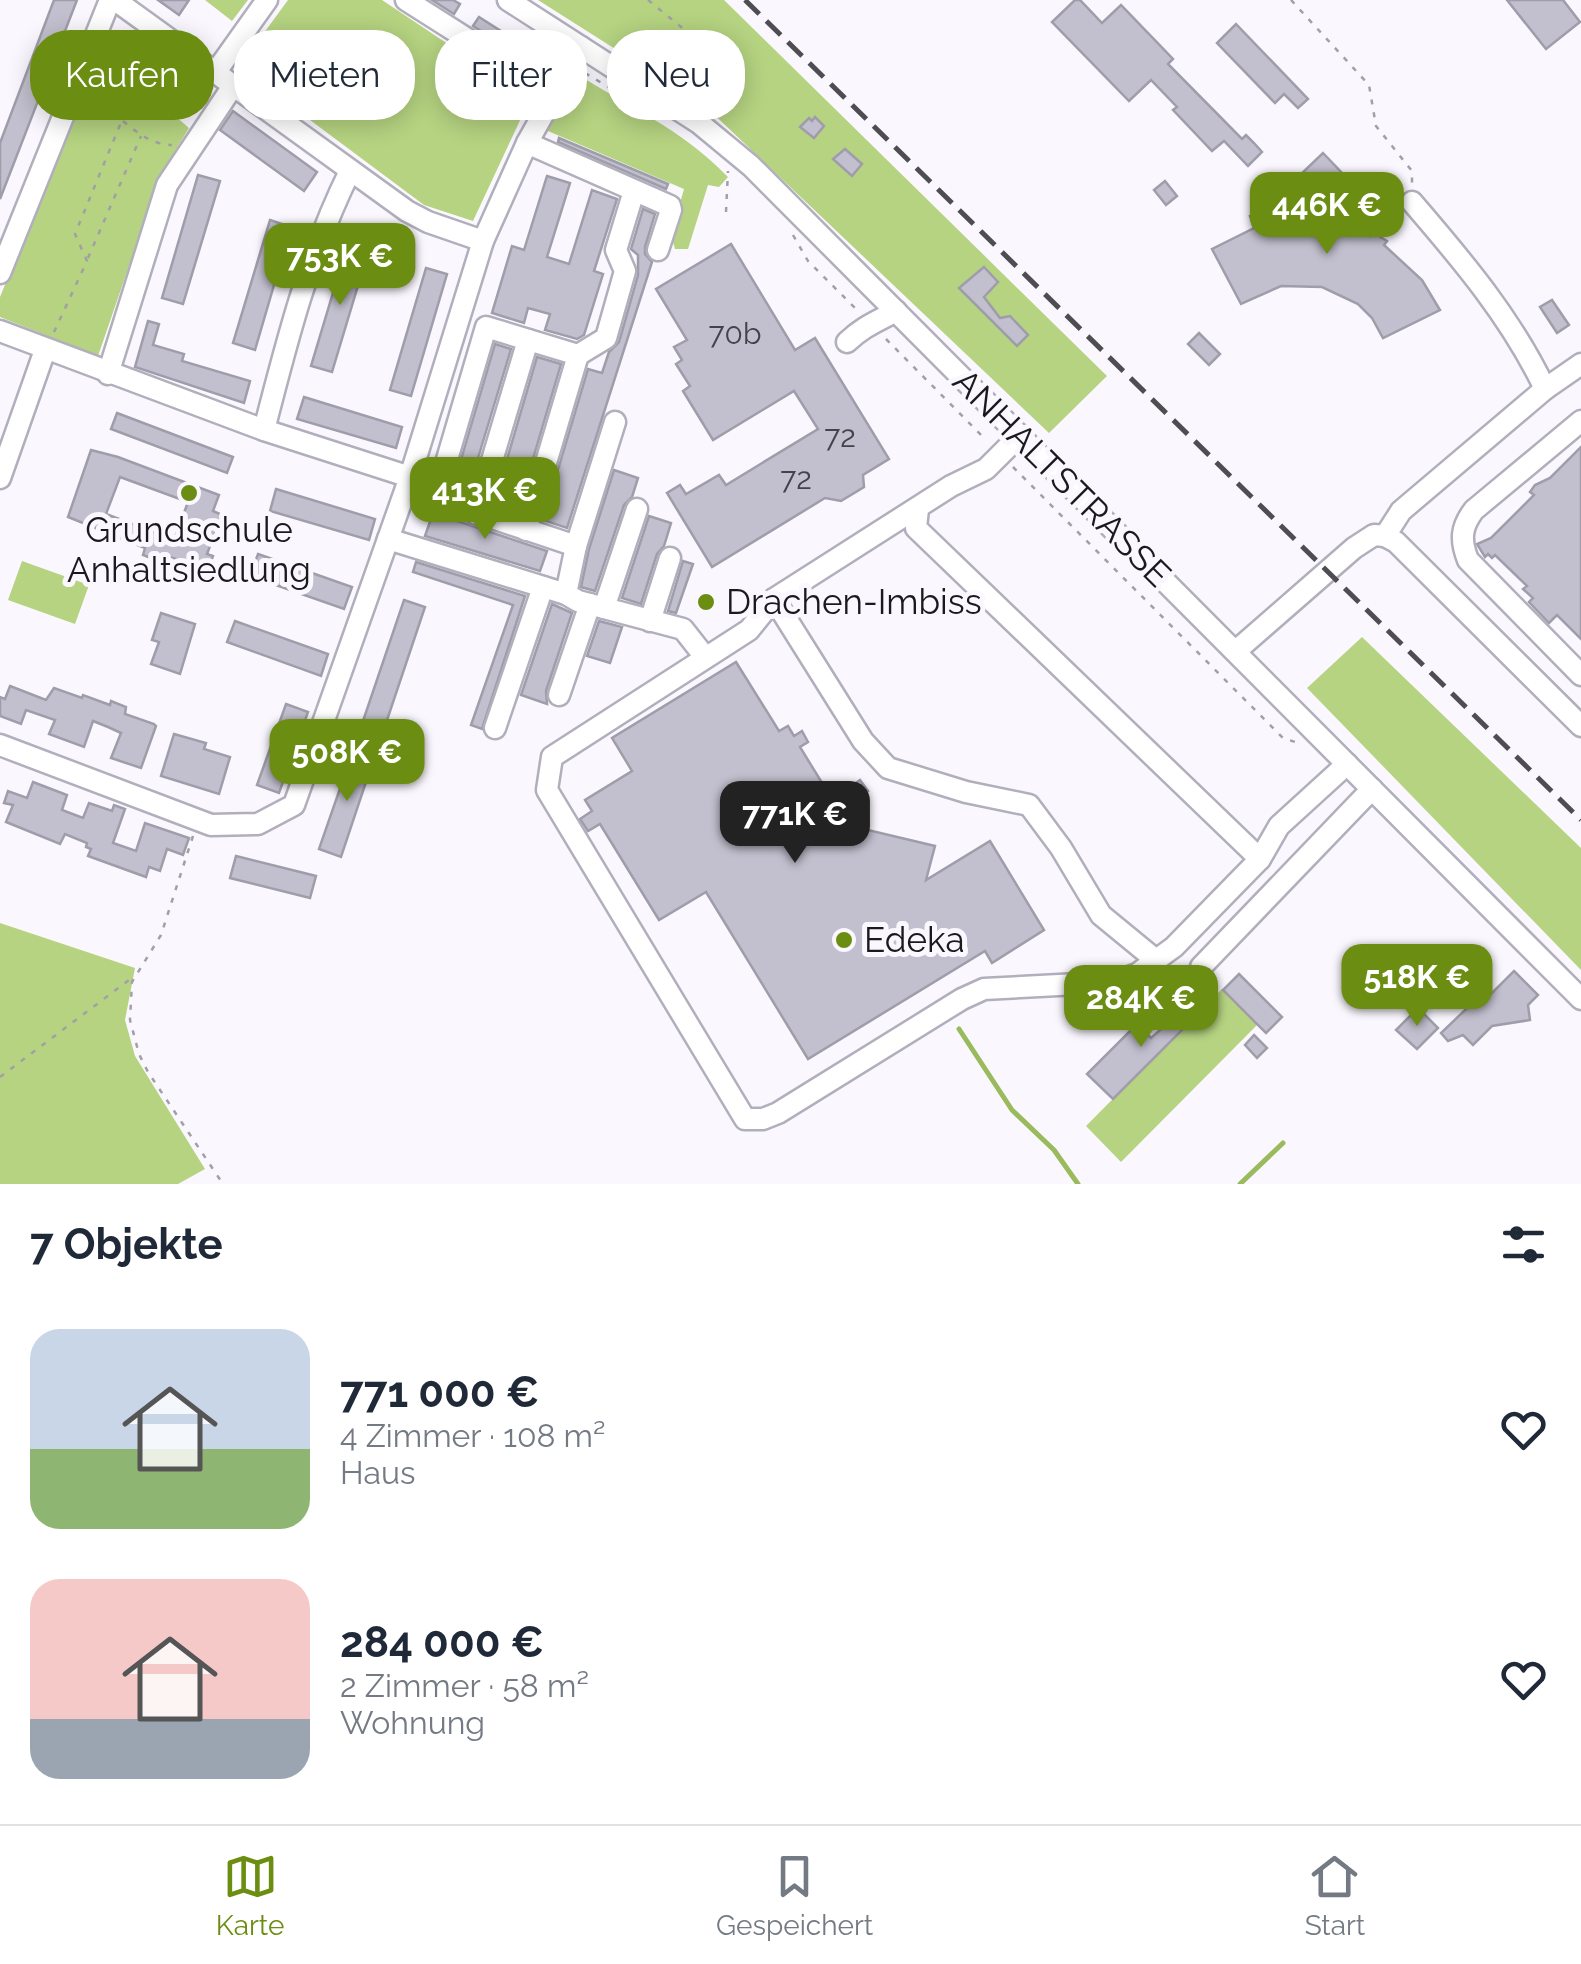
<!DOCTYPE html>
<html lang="de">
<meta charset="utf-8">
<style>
:root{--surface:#fff;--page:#f2f2f3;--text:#1f2937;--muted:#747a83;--line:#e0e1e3;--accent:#6b8d12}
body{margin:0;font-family:Raleway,sans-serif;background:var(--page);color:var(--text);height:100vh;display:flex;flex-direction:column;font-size:38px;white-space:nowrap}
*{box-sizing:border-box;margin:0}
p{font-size:32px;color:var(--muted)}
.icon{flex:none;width:55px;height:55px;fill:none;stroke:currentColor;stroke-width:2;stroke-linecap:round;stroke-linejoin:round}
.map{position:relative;height:1184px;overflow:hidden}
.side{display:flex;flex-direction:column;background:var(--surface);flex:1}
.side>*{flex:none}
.hud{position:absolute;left:30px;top:30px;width:1000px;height:90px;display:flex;gap:20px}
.price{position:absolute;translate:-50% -85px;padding:0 22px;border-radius:20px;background:var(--accent);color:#fff;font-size:32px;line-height:65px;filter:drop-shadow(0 2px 5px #0008)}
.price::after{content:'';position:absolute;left:50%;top:60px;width:30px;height:22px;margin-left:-15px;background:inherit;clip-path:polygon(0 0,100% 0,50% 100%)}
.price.active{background:#222;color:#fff}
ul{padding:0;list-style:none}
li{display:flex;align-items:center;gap:30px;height:250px;padding:0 30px}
li span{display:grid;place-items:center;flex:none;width:280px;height:200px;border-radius:30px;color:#555}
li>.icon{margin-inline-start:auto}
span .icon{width:120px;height:120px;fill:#fffc;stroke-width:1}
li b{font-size:42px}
h2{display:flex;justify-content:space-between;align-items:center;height:120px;padding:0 30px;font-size:42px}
.pill{padding:0 35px;border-radius:40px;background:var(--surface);box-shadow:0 5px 25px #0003;font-size:35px;line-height:90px}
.pill.active{background:var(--accent);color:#fff}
.dock{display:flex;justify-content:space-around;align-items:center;height:140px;border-top:2px solid var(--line);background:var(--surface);font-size:28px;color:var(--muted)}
.dock a{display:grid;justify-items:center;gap:5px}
.dock .active{color:var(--accent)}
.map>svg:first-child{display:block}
.green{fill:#b5d381}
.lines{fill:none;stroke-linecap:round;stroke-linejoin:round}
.stream{stroke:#9abb5d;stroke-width:5}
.building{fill:#c2bfce;stroke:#a09dab;stroke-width:2.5;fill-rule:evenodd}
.minor-casing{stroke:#b2afbd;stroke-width:25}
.path{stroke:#a1a0a5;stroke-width:2.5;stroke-dasharray:5 8;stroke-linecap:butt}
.minor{stroke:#fff;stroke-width:20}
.rail{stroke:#4e4d52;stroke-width:5;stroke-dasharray:20 10;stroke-linecap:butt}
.poi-dot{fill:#6b8d12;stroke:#faf8fe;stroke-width:4}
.labels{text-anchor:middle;stroke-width:10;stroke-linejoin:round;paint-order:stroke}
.number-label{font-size:30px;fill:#44424a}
.street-label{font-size:35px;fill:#1a191e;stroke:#faf8fe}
.poi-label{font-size:35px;fill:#1a191e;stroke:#faf8fe;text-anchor:start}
</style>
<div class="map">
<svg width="1581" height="1184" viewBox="0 0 1581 1184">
<rect width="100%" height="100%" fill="#faf8fe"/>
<g class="green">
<path d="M205,0H248L232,21Z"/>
<path d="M288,0H382L530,99L473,221L424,205L239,67Z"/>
<path d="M538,0H724L1107,376L1049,433L705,106Z"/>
<path d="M100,51L189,128L160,176L98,356L0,317V297Z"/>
<path d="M574,72C631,109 678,126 728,177L719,187L708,185L688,249H675L671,235L684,189L541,128Z"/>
<path d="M22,561L89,585L75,624L8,600Z"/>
<path d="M1362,637L1581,848V970L1307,688Z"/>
<path d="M0,923L135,968L125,1020L135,1056L205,1169L178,1184H0Z"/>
<path d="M1222,989L1258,1024L1121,1162L1086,1126Z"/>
</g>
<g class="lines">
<g class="stream">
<path d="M959,1029L1012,1110L1054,1150L1078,1184"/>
<path d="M1240,1184L1283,1143"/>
</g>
</g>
<g class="building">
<path d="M54,0H77L0,199V143Z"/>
<path d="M158,0H189L179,15Z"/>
<path d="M432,0H453L460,4L454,14Z"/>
<path d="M1075,0H1080L1102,23L1121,5L1173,59L1168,64L1242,139L1246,135L1254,143L1262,152L1248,166L1224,141L1212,151L1173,110L1177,107L1151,80L1129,101L1052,22Z"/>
<path d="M1507,0H1563L1580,22L1546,49Z"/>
<path d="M479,17L545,59L539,68L473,26Z"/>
<path d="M1236,24L1308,99L1298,108L1284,94L1275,103L1217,43Z"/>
<path d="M140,44L171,63L196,85L183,103L127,62Z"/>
<path d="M233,111L317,172L304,191L220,130Z"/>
<path d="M815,117L824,126L814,138L800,127L809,118L812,121Z"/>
<path d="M559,138L668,184L666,189L558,142Z"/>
<path d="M845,149L862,164L852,176L833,159Z"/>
<path d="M1323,153L1366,198L1348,214L1370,236L1372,232L1387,241L1384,245L1422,280L1440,310L1383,338L1372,318L1358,304L1322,287L1281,286L1241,304L1212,249L1254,228L1250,216L1275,209L1278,223L1314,222V215L1328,203L1300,175Z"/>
<path d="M198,175L220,181L183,304L162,298Z"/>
<path d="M547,176L570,183L547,257L569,264L592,190L617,199L594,271L603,274L584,335L577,339L545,330L550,314L528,308L524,323L492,313L512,246L524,250Z"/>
<path d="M1165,181L1177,196L1166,205L1154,190Z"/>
<path d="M643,209L655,214L645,247V254L652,262L567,528L543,520L588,369L602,373L609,352L619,342L638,275V255L631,249Z"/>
<path d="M270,220L291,227L255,350L233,343Z"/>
<path d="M348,243L369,249L332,372L311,366Z"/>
<path d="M731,244L795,350L815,338L889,459L863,475L864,487L841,501L825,498L712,567L667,493L680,485L686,494L719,475L726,485L818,429L794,391L713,440L683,391L690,386L676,364L682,360L674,347L687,340L656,289Z"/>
<path d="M984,267L998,282L984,297L1000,318L1010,316L1028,335L1017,346L959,288Z"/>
<path d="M426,268L447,274L411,396L390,390Z"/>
<path d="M1552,300L1569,325L1557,333L1540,307Z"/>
<path d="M148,321L159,324L153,345L184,354L182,361L250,381L244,403L135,367Z"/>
<path d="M1199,333L1220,354L1209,365L1188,344Z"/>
<path d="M495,344L511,349L468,491L453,487Z"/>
<path d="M537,357L561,364L519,506L495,500Z"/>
<path d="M304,397L402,427L396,448L297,419Z"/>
<path d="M117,413L233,457L227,473L111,429Z"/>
<path d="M1581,447V639L1557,615L1549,623L1529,602L1533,598L1523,589L1527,586L1495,555L1492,558L1488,554L1485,557L1477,544L1491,538L1534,495L1530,492L1535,485L1550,478Z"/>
<path d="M91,450L118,457L219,495L213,511L222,515L207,554L213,556L208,570L161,554L158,561L143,555L145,548L68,517ZM120,477L188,502L174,540L106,514Z"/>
<path d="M614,470L638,478L632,497L624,505L595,591L581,587L589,549Z"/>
<path d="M276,489L375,519L369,540L270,511Z"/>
<path d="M433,513L547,551L540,571L425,536Z"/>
<path d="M649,516L671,523L664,546L657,554L641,604L622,598Z"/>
<path d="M258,554L352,587L344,609L250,576Z"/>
<path d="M683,561L693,564L676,613L668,611Z"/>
<path d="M416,562L525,596L482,729L471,725L513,605L413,572Z"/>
<path d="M404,600L425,607L384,729L363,721Z"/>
<path d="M552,604L572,613L546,691L547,704L521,695Z"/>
<path d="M161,613L195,624L180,674L151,664L159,642L152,640Z"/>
<path d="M235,621L328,654L321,676L227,642Z"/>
<path d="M599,621L622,627L610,663L587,656Z"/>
<path d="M736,662L779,731L788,726L794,736L802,731L808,742L800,747L827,791L818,797L834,822L935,846L926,880L990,841L1044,930L992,963L985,951L808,1059L706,892L659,920L600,824L588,831L580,819L592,811L585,800L632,771L612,738Z"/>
<path d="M10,686L46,700L54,688L82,698L83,695L110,705L111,701L126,707L125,714L154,724L156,726L141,768L111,758L121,733L108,727L93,721L84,747L49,734L55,720L26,710L21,724L0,716V697L5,699Z"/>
<path d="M286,704L308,712L279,793L257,785Z"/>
<path d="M174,734L206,743L204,749L230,757L219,794L161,776Z"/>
<path d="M353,751L374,758L341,857L319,849Z"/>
<path d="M860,780L868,791L857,799L849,788Z"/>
<path d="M33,782L67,795L62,810L83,818L89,803L112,811L114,805L125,809L113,843L136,851L145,823L189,838L183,855L167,849L160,871L149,867L146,877L88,856L91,849L86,847L87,843L65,834L60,844L6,822L13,805L4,803L8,791L27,798Z"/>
<path d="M236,856L316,876L310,898L230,878Z"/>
<path d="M1514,971L1538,995L1528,1005L1530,1020L1492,1026L1473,1045L1463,1035L1448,1041L1441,1033L1485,991L1490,995Z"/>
<path d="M1239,974L1282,1017L1266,1033L1223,990Z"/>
<path d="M1207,989L1215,997L1113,1099L1087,1074L1137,1024L1151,1038Z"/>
<path d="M1418,1008L1438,1028L1417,1049L1396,1030Z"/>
<path d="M1254,1035L1267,1048L1257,1058L1245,1045Z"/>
</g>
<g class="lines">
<g class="minor-casing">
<g id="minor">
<path d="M115,0L407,211L428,222L483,241"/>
<path d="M406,0L554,94"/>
<path d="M508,0L699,123L751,166L1581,999"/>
<path d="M215,73L267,0"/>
<path d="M527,143L670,206L671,210L658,250"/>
<path d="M1412,202C1462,260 1512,319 1545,389"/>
<path d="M0,273L110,0"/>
<path d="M0,331L264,430L410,477"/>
<path d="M847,342C864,326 876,322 896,311"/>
<path d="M108,374L167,185L233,86"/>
<path d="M1581,421L1474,510C1461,527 1460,540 1468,560L1581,675"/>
<path d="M264,430C287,340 309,254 350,171"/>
<path d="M1020,435L986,469L951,486L774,599L749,630L552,757L547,790L745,1119H763L778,1113L962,999L984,989L1116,982L1137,974L1174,947L1260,859L1279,826L1347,764"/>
<path d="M0,478L45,350"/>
<path d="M406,489L576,546L615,422"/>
<path d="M435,500L486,327L578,355L606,338L625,271L616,250L634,191"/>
<path d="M918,509L916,528L1260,859"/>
<path d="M476,514L528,340"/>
<path d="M526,530L578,355"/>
<path d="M1385,536L1396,542L1581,726"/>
<path d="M1385,536L1401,511L1545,389L1581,364"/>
<path d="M388,539L566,594"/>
<path d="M576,546L566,594L578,601L683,629L705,657"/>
<path d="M774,599L863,741L888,768L966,792L1029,805L1061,848L1101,915L1157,961"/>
<path d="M604,608L637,509"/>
<path d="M650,621L670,558"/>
<path d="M1236,651L1354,548L1374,535L1385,536"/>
<path d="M559,695L590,604"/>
<path d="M495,728L543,587"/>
<path d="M0,745L211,825L258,824L294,805L410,477L483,241L527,143L581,47"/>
<path d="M1201,967L1372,789"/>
</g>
</g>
<g class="path">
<path d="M648,0L739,74L709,111"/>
<path d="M1291,0L1369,85L1376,126L1412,171V185"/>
<path d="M585,73L625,97"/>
<path d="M123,121C139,134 151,144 172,145"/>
<path d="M726,212L728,171"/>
<path d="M793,235L808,261L859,312"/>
<path d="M88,258L141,136"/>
<path d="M54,332L87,261L75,234L122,120L94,91"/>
<path d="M886,339L986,440"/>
<path d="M1013,467L1283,738L1301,744"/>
<path d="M193,836L161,935L132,982L130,1020L139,1054L148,1072L223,1184"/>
<path d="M0,1077L133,977"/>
</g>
<use href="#minor" class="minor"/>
<path class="rail" d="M745,0L1581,820"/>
</g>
<g class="poi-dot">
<circle cx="189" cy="493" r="10"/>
<circle cx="706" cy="602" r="10"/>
<circle cx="844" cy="940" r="10"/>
</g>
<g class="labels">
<g class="number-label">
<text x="735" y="344">70b</text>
<text x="840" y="447">72</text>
<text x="796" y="489">72</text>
</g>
<g class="street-label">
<text transform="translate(1062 478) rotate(45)" y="12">ANHALTSTRASSE</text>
</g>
<g class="poi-label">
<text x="189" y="542" text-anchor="middle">Grundschule<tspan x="189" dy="40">Anhaltsiedlung</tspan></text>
<text x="726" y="614">Drachen-Imbiss</text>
<text x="864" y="952">Edeka</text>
</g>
</g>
</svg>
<b class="price" style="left:1327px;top:257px">446K €</b>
<b class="price" style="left:340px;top:308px">753K €</b>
<b class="price" style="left:485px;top:542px">413K €</b>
<b class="price" style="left:347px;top:804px">508K €</b>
<b class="price active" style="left:795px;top:866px">771K €</b>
<b class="price" style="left:1417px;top:1029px">518K €</b>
<b class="price" style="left:1141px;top:1050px">284K €</b>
<div class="hud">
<a class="pill active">Kaufen</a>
<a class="pill">Mieten</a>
<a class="pill">Filter</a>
<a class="pill">Neu</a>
</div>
</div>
<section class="side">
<h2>7 Objekte<svg class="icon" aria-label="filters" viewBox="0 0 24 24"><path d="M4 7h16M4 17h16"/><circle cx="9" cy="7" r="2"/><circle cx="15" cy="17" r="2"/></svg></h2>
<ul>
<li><span style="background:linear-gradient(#c9d6e8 60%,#8fb573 0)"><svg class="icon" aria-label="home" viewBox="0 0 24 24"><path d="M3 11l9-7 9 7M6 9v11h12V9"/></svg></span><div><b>771 000 €</b><p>4 Zimmer · 108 m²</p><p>Haus</p></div><svg class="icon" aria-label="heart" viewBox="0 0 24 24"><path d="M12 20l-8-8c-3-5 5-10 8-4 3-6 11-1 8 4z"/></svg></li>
<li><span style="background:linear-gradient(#f6c9c9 70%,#9aa5b1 0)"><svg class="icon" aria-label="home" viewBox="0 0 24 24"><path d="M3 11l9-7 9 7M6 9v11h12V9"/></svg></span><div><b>284 000 €</b><p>2 Zimmer · 58 m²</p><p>Wohnung</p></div><svg class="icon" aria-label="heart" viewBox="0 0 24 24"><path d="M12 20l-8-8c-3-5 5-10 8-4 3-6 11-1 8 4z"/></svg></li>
</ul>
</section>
<nav class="dock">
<a class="active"><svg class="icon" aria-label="map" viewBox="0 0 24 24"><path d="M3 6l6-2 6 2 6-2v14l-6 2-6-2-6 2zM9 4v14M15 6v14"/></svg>Karte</a>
<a><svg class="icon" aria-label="saved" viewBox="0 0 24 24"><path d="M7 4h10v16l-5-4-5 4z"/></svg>Gespeichert</a>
<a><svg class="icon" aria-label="home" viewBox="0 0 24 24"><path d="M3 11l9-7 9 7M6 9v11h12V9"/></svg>Start</a>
</nav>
